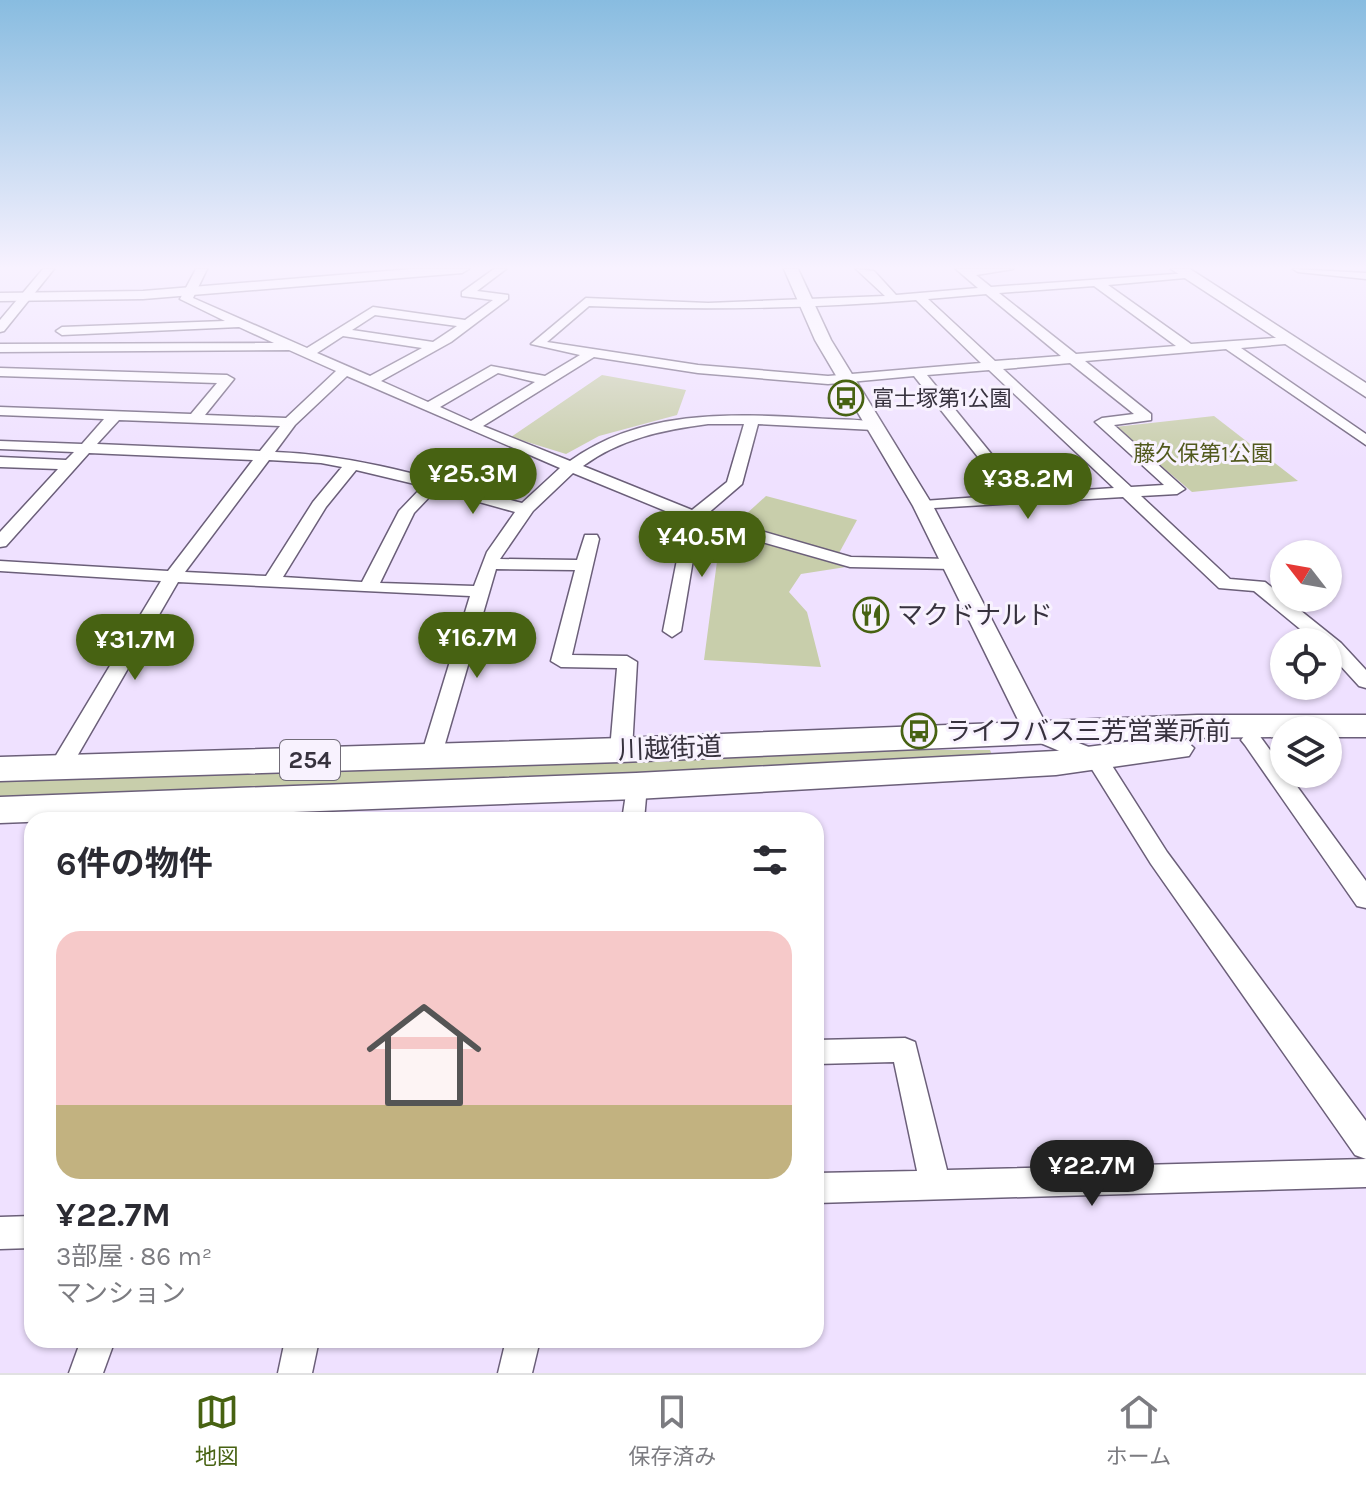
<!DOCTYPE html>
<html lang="ja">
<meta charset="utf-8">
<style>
:root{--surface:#fff;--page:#f7f7f7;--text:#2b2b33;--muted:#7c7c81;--line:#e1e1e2;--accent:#476212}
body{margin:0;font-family:Karla,"Noto Sans JP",sans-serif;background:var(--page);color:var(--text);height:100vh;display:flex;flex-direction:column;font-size:30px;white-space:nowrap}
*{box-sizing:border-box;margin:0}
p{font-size:26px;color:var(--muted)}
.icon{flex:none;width:44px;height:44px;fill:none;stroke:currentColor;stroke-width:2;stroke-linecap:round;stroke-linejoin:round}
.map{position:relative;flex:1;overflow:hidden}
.side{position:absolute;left:24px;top:812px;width:800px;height:536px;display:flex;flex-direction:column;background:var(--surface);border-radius:24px;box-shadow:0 2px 6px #0004}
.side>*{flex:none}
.needle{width:52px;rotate:301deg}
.tools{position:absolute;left:1270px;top:540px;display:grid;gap:16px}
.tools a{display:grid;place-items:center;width:72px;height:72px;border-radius:50%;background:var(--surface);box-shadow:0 2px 6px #0004;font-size:40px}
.price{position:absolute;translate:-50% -68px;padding:0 18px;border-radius:28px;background:var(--accent);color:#fff;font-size:26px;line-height:52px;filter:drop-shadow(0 2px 4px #0008)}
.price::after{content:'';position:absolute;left:50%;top:48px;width:24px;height:18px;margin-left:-12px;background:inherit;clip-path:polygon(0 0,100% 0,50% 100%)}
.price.active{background:#222;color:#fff}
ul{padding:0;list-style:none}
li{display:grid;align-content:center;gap:16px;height:424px;padding:0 32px}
li span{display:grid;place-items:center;height:248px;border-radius:24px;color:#555}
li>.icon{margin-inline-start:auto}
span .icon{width:144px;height:144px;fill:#fffc;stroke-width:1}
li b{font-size:34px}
h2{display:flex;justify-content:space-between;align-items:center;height:96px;padding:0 32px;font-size:34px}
.dock{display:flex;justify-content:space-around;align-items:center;height:112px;border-top:2px solid var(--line);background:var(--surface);font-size:22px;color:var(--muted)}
.dock a{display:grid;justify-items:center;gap:4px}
.dock .active{color:var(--accent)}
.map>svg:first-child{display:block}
.green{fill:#c8ceab}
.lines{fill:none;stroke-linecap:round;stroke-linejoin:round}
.minor-casing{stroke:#6b5f79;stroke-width:3}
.tertiary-casing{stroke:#6b5f79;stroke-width:3}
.secondary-casing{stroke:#6b5f79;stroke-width:3}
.trunk-casing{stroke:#6b5f79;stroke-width:3}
.minor{fill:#fff;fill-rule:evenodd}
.tertiary{fill:#fff;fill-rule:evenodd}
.secondary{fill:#fff;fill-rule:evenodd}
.trunk{fill:#fff;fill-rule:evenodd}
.labels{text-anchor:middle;stroke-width:6;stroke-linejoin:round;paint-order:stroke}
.far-poi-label{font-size:22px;fill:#37323e;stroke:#f8f2fe;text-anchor:start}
.far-park-label{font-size:22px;fill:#51591d;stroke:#f8f2fe}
.shield{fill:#f8f2fe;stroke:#716c78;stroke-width:2}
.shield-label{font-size:24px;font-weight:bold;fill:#37323e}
.poi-label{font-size:26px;fill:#37323e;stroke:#f8f2fe;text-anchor:start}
.street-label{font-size:26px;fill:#37323e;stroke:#f8f2fe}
</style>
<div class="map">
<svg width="1366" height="1373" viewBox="0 0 1366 1373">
<rect width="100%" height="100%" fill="#efe1ff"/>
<g class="green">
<path d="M602,375L686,390L677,415L599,436L566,454L511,437Z"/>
<path d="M1214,416L1298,481L1192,492L1115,427Z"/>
<path d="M766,496L857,520L838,555L734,525Z"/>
<path d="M721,531L846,567L801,574L789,592L807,612L821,667L704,660Z"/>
<path d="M790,750H990L993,757L0,802V778Z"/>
</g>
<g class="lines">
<g class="minor-casing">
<g id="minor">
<path d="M43,269H54L4,331L0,332V320Z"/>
<path d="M196,269H207L193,298L307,348L373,307L465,320L493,300L462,296V292L494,269H506L477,291L508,295V299L451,342L381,381L428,402L491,366L545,376L580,355L531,344L586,298L708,303L885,296L856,269L874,271L896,295L978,288L956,269H1013L976,275L991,287L1189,273L1191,275L1185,278L1108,285L1191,344L1289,337L1291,340L1285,344L1241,348L1366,434V445L1226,349L1085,361L1151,414V420L1114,425L1185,489L1177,494L1141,496L1230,579L1265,582L1341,643L1366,670V688L1359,686L1328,652V642H1316L1254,591L1219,588L1123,497L917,509L915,506L923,501L1008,495L914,376L828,384L698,373L594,357L483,426L570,461C641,410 728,413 812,418C834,420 858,418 879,423L881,426L874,430L758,424L742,484L706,515L851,557L952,559L961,564L952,569L850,567L699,524L681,631L672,637L663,631L685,519L573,473L533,511L500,559L577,560L585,535H597L599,539L572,655L627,656L637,662L632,750L629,755L621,757L610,750L617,668L561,667L551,661L575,570L496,569L440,761H424L421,756L470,596L178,582L68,772H52L49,767L161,581L0,571V561L168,571L253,460L89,453L6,546L0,547V532L58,469L0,467V457L66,460L74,452L0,449V441L82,444L104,419L0,415V407L191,414L217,383L0,376V368L227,375L234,379L205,415L286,418L336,371L289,350L0,352V344L274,343L239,327L62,335L56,331L62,327L225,321L180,299ZM1094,286L1176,346L1076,354L999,293ZM986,294L1061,356L995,361L928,299ZM916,300L981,363L828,376L698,365L547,342L589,306C699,310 806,309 916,300ZM375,315L457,326L433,342L352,330ZM343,336L422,348L370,376L317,353ZM1070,363L1134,414L1102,418L1095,422L1164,485L1131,487L1003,369ZM989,370L1114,488L1024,494L927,375ZM498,373L535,382L471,421L440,407ZM347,376L560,468L522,503C440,481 360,455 275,452L295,425ZM119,420L280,426L260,451L97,444ZM708,424H744L727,482L692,510L583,466C620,439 662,430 708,424ZM269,460L321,463L342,467L313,502L266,576L185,572ZM356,470L423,486L399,511L362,582L283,577L326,507ZM436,490L515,512L487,552L474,586L380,583L414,513Z"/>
<path d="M1293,269L1366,273V279L1298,272Z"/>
<path d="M1038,727L1104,753L1167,852L1366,1121V1187L816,1203V1173L917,1171L894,1062L816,1064V1040L905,1038L915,1042L947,1170L1366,1159L1355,1155L1151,864L1088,763L1031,739L1027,734Z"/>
<path d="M1252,733L1259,735L1284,769V774H1288L1366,881V908L1357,906L1245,745L1241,740L1245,735Z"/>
<path d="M636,778L644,781L647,786L644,820H622L628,781Z"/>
<path d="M32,1216V1248L0,1249V1217Z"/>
<path d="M81,1340H115L103,1373H69Z"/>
<path d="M285,1340H319L312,1373H278Z"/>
<path d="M506,1340H540L532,1373H498Z"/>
</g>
</g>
<g class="tertiary-casing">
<g id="tertiary">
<path d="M412,269H469L462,273L143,299L0,301V293L143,291Z"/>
<path d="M784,269H798L831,340L933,506L1051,734L1047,740H1029L1025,734L913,506L815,340Z"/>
</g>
</g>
<g class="secondary-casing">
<path id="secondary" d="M1171,269H1190L1366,383V397Z"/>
</g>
<g class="trunk-casing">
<path id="trunk" d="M1197,715H1366V737H1328V730H1284V737L1183,738L1194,748L1189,756L1056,775L636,799L0,823V797L636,773L1056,751L1149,739L621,762L0,781V757L621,738Z"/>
</g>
<use href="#minor" class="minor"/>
<use href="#tertiary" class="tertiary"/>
<use href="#secondary" class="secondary"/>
<use href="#trunk" class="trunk"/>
</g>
<linearGradient id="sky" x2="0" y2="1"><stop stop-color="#88bce0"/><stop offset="0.58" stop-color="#f8f2ff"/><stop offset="1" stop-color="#f8f2ff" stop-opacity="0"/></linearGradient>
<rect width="1366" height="461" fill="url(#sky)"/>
<defs>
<g id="bus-ring" transform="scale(1.8)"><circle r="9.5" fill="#f8f2fe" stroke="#476212" stroke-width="1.5"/><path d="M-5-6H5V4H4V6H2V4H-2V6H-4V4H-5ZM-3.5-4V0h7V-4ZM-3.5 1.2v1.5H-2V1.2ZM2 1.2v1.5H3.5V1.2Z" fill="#476212"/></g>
<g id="restaurant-ring" transform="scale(1.8)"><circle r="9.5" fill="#f8f2fe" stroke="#476212" stroke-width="1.5"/><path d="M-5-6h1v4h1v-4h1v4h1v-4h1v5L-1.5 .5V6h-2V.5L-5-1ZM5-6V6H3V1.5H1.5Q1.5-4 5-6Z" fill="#476212"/></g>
</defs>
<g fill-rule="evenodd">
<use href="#bus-ring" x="846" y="398"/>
<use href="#restaurant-ring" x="871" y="615"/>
<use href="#bus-ring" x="919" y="731"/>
</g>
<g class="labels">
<g class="far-poi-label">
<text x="872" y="406">富士塚第1公園</text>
</g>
<g class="far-park-label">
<text x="1203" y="461">藤久保第1公園</text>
</g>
<rect class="shield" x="280" y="740" width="60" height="40" rx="6"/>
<g class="shield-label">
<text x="310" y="768">254</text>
</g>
<g class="poi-label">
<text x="897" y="624">マクドナルド</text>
<text x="945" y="740">ライフバス三芳営業所前</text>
</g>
<g class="street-label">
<text transform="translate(670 748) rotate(-2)" y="9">川越街道</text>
</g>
</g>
</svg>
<div class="tools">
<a><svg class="needle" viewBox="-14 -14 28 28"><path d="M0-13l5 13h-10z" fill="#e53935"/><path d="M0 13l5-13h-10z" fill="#7c7c81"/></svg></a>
<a><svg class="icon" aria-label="locate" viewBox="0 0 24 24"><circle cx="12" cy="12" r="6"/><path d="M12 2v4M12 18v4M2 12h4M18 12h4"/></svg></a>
<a><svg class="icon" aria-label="layers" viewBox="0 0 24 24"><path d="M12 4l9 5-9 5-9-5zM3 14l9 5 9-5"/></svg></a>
</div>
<b class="price" style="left:473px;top:516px">¥25.3M</b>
<b class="price" style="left:1028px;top:521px">¥38.2M</b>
<b class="price" style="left:702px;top:579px">¥40.5M</b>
<b class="price" style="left:477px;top:680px">¥16.7M</b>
<b class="price" style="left:135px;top:682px">¥31.7M</b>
<b class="price active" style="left:1092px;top:1208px">¥22.7M</b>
<section class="side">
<h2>6件の物件<svg class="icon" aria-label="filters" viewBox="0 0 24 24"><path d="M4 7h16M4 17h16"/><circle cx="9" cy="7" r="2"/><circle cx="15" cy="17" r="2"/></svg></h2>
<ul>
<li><span style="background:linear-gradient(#f6c9c9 70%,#c2b280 0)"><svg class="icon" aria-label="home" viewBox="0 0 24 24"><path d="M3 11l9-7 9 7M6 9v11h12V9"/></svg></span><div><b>¥22.7M</b><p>3部屋 · 86 m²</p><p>マンション</p></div></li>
</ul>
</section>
</div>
<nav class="dock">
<a class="active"><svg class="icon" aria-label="map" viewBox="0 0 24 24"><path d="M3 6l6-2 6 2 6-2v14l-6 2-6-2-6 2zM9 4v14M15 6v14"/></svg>地図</a>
<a><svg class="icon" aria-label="saved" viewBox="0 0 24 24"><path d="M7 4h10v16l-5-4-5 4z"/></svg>保存済み</a>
<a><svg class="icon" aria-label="home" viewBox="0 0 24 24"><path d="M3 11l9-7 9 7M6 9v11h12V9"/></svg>ホーム</a>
</nav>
